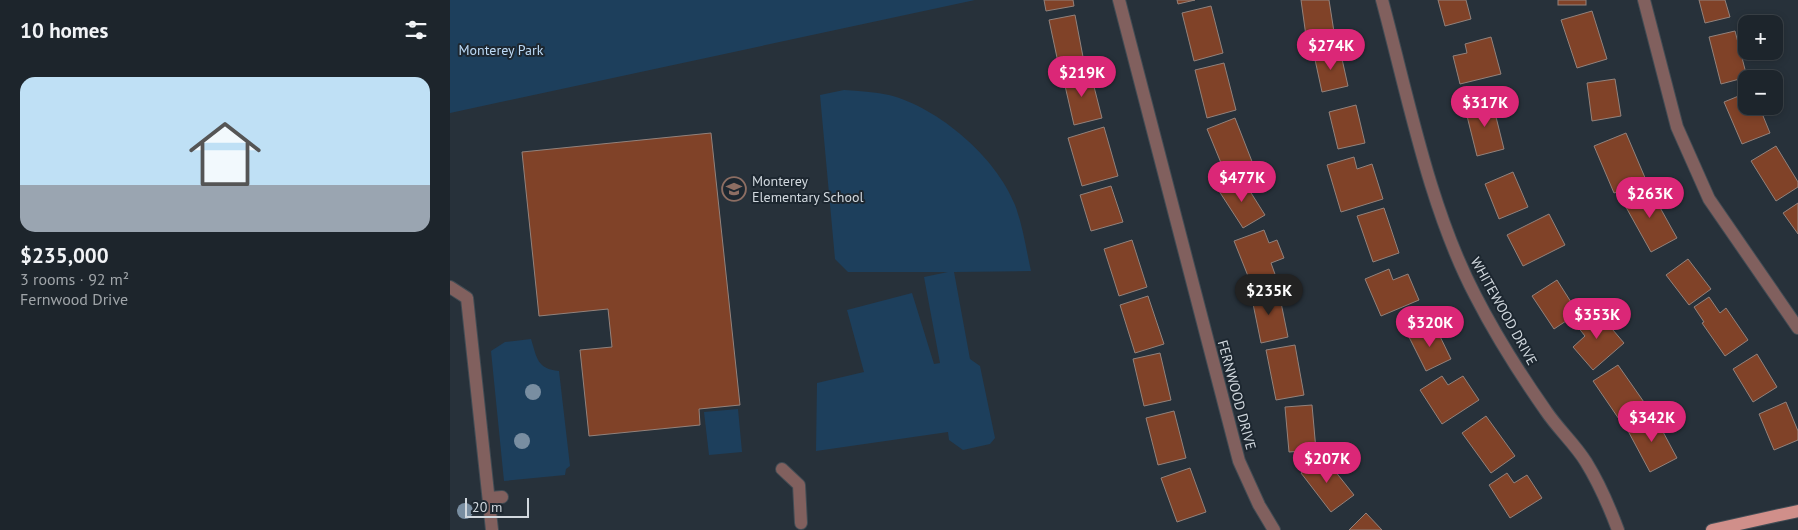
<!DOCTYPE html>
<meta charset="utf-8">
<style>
:root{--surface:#1d252c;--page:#2a3138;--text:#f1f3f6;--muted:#a0a5a9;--line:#3b4248;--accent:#db2777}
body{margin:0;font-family:"PT Sans",sans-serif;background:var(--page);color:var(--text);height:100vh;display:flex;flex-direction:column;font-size:19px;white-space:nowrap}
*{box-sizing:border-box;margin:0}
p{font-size:16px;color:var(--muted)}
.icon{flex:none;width:28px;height:28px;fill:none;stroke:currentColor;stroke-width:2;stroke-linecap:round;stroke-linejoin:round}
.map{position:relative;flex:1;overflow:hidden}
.panel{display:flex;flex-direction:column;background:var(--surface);width:450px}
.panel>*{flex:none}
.tools{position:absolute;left:1288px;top:15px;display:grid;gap:10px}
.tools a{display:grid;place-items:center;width:45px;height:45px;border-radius:10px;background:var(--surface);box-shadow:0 2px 8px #0003,0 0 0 1px var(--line);font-size:25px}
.scale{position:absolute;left:15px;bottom:12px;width:64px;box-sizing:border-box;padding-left:5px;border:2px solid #d1d8de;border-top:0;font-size:14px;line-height:18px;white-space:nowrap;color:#d1d8de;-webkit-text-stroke:4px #1d2730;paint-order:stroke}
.price{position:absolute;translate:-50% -42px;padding:0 11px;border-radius:18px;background:var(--accent);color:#fff;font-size:16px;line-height:32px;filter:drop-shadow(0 1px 2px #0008)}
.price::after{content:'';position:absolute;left:50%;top:30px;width:15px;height:11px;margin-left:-8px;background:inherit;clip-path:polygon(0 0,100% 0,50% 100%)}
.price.current{background:#222;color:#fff}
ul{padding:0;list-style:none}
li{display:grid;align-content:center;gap:10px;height:265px;padding:0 20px}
li span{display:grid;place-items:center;height:155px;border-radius:15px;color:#555}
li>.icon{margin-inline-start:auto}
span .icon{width:90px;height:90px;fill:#fffc;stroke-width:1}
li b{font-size:21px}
h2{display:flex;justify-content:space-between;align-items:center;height:60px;padding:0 20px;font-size:21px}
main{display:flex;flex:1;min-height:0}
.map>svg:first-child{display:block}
.green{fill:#1d3f5c}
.building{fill:#804228;stroke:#92827c}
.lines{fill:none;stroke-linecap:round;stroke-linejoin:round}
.minor-casing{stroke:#424c54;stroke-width:14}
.major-casing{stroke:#424c54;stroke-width:14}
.minor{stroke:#81605e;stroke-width:12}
.major{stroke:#d08f8a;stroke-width:12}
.tree{fill:#798ea1}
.labels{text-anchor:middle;stroke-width:4;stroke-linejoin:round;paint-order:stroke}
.park-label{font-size:14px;fill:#bcdaf6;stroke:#1d2730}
.poi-label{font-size:14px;fill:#d1d8de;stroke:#1d2730;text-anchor:start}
.street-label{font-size:14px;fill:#d1d8de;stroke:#1d2730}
</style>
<main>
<section class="panel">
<h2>10 homes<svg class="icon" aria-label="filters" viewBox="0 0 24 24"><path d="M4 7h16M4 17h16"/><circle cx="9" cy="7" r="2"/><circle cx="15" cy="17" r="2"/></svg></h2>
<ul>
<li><span style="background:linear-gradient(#bfe0f5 70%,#9aa5b1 0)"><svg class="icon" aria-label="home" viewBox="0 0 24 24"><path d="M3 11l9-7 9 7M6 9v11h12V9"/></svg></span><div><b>$235,000</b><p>3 rooms · 92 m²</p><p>Fernwood Drive</p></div></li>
</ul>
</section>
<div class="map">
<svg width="1348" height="530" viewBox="0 0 1348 530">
<rect width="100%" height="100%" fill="#27313a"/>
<g class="green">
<path d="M0,0H525L0,113Z"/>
<path d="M394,90C409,91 424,92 439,95C489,108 546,157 565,205C573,226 576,249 581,271L504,272L520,359L530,366L545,438L540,444L513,450L499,440L498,432L366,451L367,383L414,372L397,310L462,293L484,364L490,363L474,277L498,272H398L385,259L370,95Z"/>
<path d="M81,339C87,358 87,369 109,371L120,466L116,469L115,475L54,481L41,351L55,342Z"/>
<path d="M288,409L292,452L259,455L254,412Z"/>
</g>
<g class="building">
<path d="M594,0H623L624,6L596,11Z"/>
<path d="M727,0H745L728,4Z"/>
<path d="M851,0H879L884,32L856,36Z"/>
<path d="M988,0H1016L1021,19L995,26Z"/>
<rect x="1108" y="0" width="28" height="5"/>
<path d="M1249,0H1275L1280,17L1255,23Z"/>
<path d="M761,6L773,53L744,61L732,13Z"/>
<path d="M1142,11L1157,59L1127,68L1111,20Z"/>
<path d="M625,15L634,62L609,67L599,20Z"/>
<path d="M1285,31L1297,77L1271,84L1259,37Z"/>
<path d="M1041,37L1051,74L1010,84L1003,56L1017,53L1015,44Z"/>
<path d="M890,50L898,86L872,92L864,55Z"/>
<path d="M774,63L786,110L757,118L745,70Z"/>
<path d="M640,71L652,118L624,125L613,77Z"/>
<path d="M1165,79L1171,116L1142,121L1137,83Z"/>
<path d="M1296,93V106H1309L1320,133L1292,144L1274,102Z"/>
<path d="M1042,101L1054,149L1027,156L1015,108Z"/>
<path d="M906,105L915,143L888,149L879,112Z"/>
<path d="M785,118L803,164L776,175L757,129Z"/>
<path d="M654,127L668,176L632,186L618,138Z"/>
<path d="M261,133L290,405L249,409L250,425L139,436L130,350L162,347L158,309L89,316L72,152Z"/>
<path d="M1176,133L1196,180L1164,193L1144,146Z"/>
<path d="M1326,146L1348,182V187L1326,201L1301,161Z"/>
<path d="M904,157L907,169L922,164L933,199L891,212L877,165Z"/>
<path d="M1063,172L1078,207L1049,219L1035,184Z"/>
<path d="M791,177L815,215L793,228L769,191Z"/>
<path d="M661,186L673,222L641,231L630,195Z"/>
<path d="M1198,186L1227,238L1201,252L1172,200Z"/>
<path d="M1348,203V234L1333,213Z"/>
<path d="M934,208L949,253L923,262L907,216Z"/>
<path d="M1099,214L1115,245L1073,266L1057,235Z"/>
<path d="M814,230L819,243L827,240L834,258L821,263L826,277L802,286L784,241Z"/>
<path d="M682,240L697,287L669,296L654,249Z"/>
<path d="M1238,259L1261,289L1239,305L1216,275Z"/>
<path d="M939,269L943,280L958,274L969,300L931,316L915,279Z"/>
<path d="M1107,280L1128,313L1104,329L1082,296Z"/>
<path d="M828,288L838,337L811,343L801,294Z"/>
<path d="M698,296L714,344L685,353L670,305Z"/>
<path d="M1259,297L1270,313L1276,308L1298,340L1275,356L1252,323L1254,322L1244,307Z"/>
<path d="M1146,310L1174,343L1143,370L1123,347L1135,336L1127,326Z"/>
<path d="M984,324L1001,359L976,371L959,337Z"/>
<path d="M845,345L854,395L826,400L816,350Z"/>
<path d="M710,353L721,400L694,406L683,359Z"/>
<path d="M1307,354L1327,387L1303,402L1283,369Z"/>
<path d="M1168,365L1196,405L1171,422L1143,381Z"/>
<path d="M992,376L998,385L1013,376L1029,400L992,424L970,390Z"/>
<path d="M1336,402L1348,431V440L1324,450L1309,414Z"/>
<path d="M862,405L866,450L839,452L835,407Z"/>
<path d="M724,411L736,458L708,465L696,418Z"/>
<path d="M1204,415L1227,458L1200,472L1177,429Z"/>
<path d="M1036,416L1065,456L1041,473L1012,433Z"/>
<path d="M873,456L904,495L881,512L851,473Z"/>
<path d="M740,468L756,512L727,522L711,478Z"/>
<path d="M1057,473L1064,483L1077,475L1092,498L1060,518L1039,485Z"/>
<path d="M916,513L932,530H899Z"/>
</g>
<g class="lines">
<g class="minor-casing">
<g id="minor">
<path d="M669,0L789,461L809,505L824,530"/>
<path d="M932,0C958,96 979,207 1025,295C1046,336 1070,374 1096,411C1108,429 1125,444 1136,462C1149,483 1159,506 1168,530"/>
<path d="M1194,0L1227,127L1259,199L1348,328"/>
<path d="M0,287L17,298L42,530"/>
<path d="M332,469L349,485L351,523"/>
<path d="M39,498L52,497"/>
</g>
</g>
<g class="major-casing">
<path id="major" d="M1262,530L1348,511"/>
</g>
<use href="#minor" class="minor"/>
<use href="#major" class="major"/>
</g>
<g class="tree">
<circle cx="83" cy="392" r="8"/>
<circle cx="72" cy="441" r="8"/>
<circle cx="15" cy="511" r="8"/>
</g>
<defs>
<g id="school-ring" transform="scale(1.25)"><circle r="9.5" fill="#1d2730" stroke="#8d6e63" stroke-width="1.5"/><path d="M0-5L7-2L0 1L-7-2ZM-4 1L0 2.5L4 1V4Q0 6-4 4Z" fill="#8d6e63"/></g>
</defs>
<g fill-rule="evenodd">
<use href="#school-ring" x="284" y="189"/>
</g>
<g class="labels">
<g class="park-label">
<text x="51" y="55">Monterey Park</text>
</g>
<g class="poi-label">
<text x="302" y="186">Monterey<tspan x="302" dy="16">Elementary School</tspan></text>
</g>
<g class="street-label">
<text transform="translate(1054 311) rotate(61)" y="5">WHITEWOOD DRIVE</text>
<text transform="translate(787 395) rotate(75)" y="5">FERNWOOD DRIVE</text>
</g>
</g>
</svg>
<div class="tools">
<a>+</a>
<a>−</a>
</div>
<div class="scale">20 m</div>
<b class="price" style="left:881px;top:71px">$274K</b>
<b class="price" style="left:632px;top:98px">$219K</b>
<b class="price" style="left:1035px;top:128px">$317K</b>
<b class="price" style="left:792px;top:203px">$477K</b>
<b class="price" style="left:1200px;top:219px">$263K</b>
<b class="price current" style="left:819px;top:316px">$235K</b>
<b class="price" style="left:1147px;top:340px">$353K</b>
<b class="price" style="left:980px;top:348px">$320K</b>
<b class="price" style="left:1202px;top:443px">$342K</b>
<b class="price" style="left:877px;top:484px">$207K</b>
</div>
</main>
